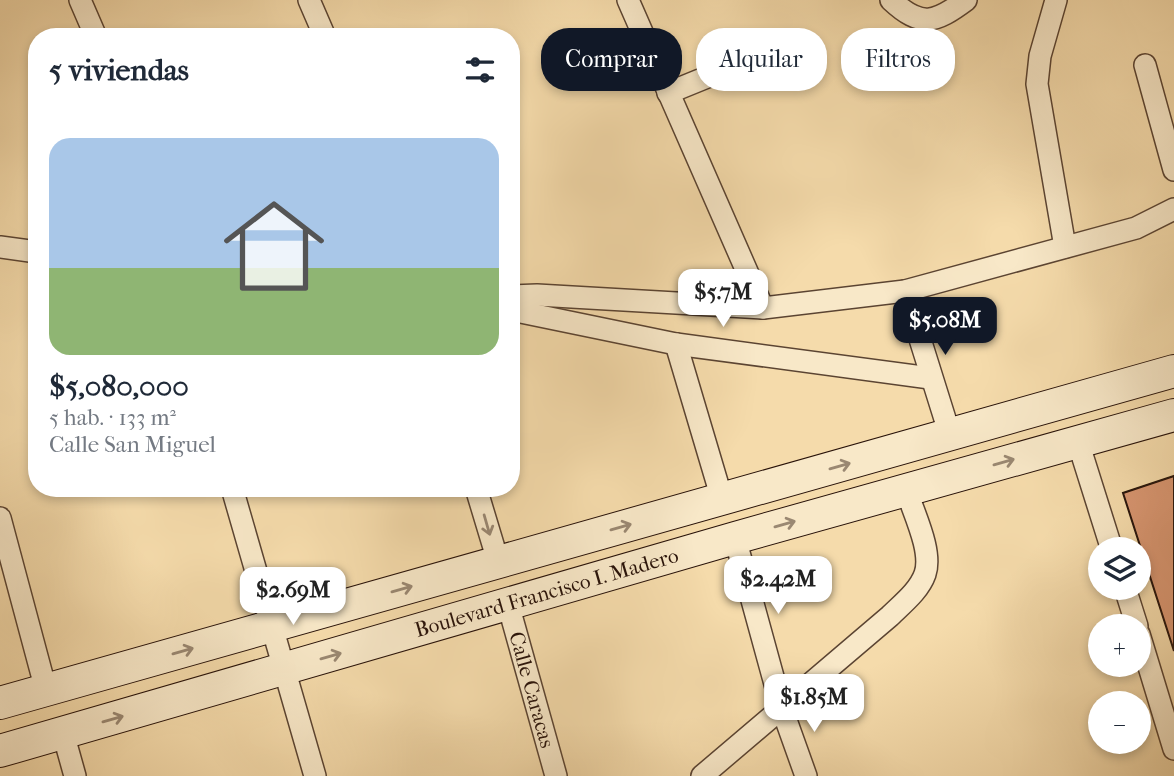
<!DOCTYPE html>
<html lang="es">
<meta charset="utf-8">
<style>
:root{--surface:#fff;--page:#f6f6f7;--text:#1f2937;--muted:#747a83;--accent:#111827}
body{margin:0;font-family:"IM FELL French Canon",serif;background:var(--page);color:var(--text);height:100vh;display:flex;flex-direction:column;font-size:26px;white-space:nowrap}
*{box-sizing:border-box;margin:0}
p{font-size:23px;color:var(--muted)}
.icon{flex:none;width:38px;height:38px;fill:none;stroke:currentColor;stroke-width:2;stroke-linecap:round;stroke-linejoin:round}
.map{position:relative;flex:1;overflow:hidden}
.side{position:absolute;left:28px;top:28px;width:492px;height:469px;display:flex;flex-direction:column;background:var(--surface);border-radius:28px;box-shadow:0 4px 10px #0003}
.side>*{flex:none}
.banner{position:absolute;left:541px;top:28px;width:527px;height:63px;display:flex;gap:14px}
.tools{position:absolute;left:1088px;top:537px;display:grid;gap:14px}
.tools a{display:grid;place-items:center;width:63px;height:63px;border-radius:50%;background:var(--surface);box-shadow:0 4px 10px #0003;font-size:35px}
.price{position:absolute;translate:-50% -60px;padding:0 16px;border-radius:14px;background:#fff;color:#222;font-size:23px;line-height:46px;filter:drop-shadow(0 2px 4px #0008)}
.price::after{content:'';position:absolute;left:50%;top:42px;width:21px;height:16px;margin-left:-10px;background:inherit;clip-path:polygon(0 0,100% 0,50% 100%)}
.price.current{background:var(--accent);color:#fff}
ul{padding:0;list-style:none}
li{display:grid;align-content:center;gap:14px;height:371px;padding:0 21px}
li span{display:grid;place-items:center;height:217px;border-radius:21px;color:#555}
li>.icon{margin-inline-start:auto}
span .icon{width:126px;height:126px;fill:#fffc;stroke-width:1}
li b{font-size:30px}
h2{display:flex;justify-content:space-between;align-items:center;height:84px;padding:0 21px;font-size:30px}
.chip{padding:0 24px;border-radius:28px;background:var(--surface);box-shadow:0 4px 10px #0003;font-size:24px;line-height:63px}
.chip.current{background:var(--accent);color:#fff}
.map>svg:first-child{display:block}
.building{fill:#d7956f;stroke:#281209;stroke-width:2;filter:url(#shadow)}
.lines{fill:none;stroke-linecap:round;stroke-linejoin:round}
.street-casing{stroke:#5b4432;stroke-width:24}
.secondary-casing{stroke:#281209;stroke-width:34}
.street{stroke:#f8e8c8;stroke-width:21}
.secondary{stroke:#f8e8c8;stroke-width:32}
.oneway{stroke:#9a8872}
.labels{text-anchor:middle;stroke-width:5;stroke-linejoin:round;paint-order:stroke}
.street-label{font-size:21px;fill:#281209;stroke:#f8e8c8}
</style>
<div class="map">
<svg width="1174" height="776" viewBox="0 0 1174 776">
<defs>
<filter id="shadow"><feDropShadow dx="6" dy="6" stdDeviation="2" flood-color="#0004"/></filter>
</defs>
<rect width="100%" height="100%" fill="#f5dbab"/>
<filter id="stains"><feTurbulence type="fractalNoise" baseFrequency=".00286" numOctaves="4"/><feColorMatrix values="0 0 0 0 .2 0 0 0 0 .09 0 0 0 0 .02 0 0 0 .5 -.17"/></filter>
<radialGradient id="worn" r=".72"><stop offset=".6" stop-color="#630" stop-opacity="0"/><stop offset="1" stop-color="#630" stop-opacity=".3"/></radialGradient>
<path class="building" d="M1174,476V651L1123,493Z"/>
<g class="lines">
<g class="street-casing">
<g id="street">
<path d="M80,0L96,37"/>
<path d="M309,0L325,37"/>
<path d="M628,0L763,308"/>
<path d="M891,0C921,28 935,23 966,0"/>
<path d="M1056,0L1040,56L1037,84L1065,247"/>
<path d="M1145,65L1174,170"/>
<path d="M668,93L788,44"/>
<path d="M0,247L37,252"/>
<path d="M905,291L950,435"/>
<path d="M511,296L537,295L763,308L905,291L1136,228L1174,209"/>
<path d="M511,310L676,344L930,378"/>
<path d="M676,344L722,499"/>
<path d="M1078,442L1112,550"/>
<path d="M232,488L315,776"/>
<path d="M476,488L498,561"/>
<path d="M0,518L46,690"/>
<path d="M735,538L781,706L806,776"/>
<path d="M1125,588L1137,626"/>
<path id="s1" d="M508,604L556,776"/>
<path d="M1139,634L1174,749"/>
<path d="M63,733L75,776"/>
<path d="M702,776L890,616C902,604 919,591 925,574C933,551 913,512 906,489"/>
</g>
</g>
<g class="secondary-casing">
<g id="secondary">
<path d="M0,703L1174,371"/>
<path id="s2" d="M0,751L735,538L1174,415"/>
</g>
</g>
<use href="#street" class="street"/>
<use href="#secondary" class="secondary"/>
</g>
<defs><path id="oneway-shaft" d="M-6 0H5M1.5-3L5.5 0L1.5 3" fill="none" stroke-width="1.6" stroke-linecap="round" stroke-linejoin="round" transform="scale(1.75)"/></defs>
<g class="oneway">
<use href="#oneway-shaft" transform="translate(1004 462) rotate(-16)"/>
<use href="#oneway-shaft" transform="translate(840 466) rotate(-16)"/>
<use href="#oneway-shaft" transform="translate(785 524) rotate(-16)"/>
<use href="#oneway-shaft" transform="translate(487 525) rotate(74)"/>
<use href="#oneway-shaft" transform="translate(621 527) rotate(-16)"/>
<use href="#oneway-shaft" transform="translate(402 589) rotate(-16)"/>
<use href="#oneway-shaft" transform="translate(183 651) rotate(-16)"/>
<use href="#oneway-shaft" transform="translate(331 656) rotate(-16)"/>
<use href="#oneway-shaft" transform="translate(113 719) rotate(-16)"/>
</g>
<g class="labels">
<g class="street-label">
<text dy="7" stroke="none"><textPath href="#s2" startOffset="569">Boulevard Francisco I. Madero</textPath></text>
<text dy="7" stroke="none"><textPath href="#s1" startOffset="89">Calle Caracas</textPath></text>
</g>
</g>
<rect width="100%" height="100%" filter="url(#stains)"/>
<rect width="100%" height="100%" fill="url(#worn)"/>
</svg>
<div class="tools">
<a><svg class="icon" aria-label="layers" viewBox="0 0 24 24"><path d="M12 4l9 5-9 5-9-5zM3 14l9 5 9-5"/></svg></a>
<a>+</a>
<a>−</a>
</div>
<b class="price" style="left:723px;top:329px">$5.7M</b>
<b class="price current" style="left:945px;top:357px">$5.08M</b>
<b class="price" style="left:778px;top:616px">$2.42M</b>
<b class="price" style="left:293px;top:627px">$2.69M</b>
<b class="price" style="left:814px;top:734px">$1.85M</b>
<div class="banner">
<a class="chip current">Comprar</a>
<a class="chip">Alquilar</a>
<a class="chip">Filtros</a>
</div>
<section class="side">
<h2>5 viviendas<svg class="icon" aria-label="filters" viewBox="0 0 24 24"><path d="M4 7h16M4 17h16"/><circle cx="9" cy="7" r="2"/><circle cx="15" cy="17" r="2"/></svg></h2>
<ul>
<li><span style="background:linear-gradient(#a9c7e8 60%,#8fb573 0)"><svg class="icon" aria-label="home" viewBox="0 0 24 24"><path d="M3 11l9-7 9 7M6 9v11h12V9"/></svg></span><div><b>$5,080,000</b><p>5 hab. · 133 m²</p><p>Calle San Miguel</p></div></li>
</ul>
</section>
</div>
